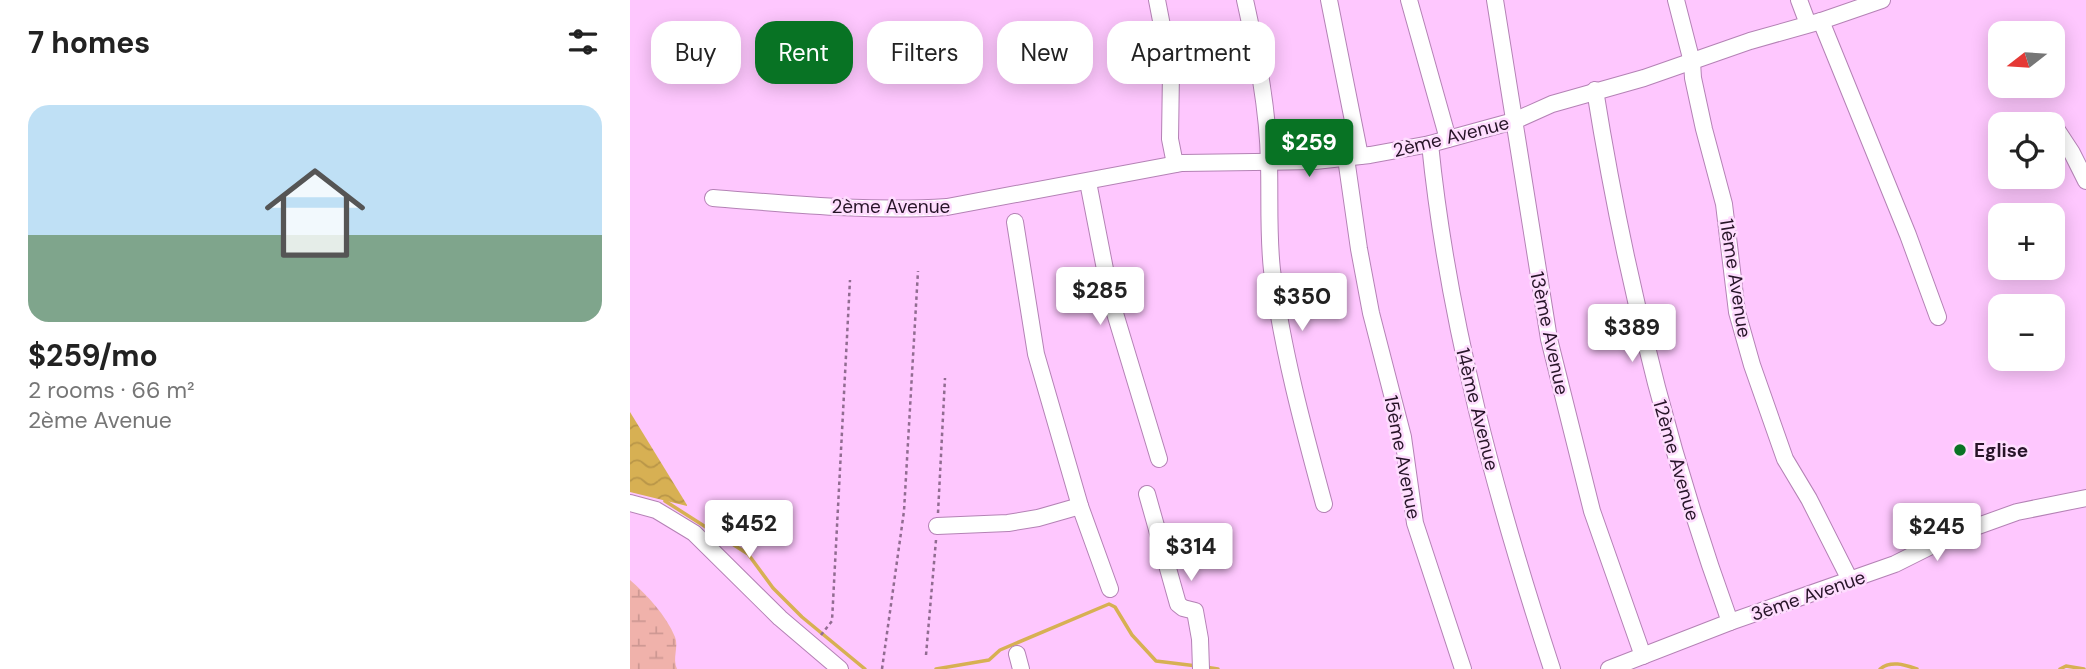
<!DOCTYPE html>
<meta charset="utf-8">
<style>
:root{--surface:#fff;--page:#f6f6f6;--text:#222;--muted:#767676;--line:#e0e0e0;--accent:#087324}
body{margin:0;font-family:"DM Sans",sans-serif;background:var(--page);color:var(--text);height:100vh;display:flex;flex-direction:column;font-size:26px;white-space:nowrap}
*{box-sizing:border-box;margin:0}
p{font-size:23px;color:var(--muted)}
.icon{flex:none;width:38px;height:38px;fill:none;stroke:currentColor;stroke-width:2;stroke-linecap:round;stroke-linejoin:round}
.map{position:relative;flex:1;overflow:hidden}
.drawer{display:flex;flex-direction:column;background:var(--surface);width:630px}
.drawer>*{flex:none}
.top-card{position:absolute;left:21px;top:21px;width:665px;height:63px;display:flex;gap:14px}
.needle{width:46px;rotate:253deg}
.fabs{position:absolute;left:1358px;top:21px;display:grid;gap:14px}
.fabs a{display:grid;place-items:center;width:77px;height:77px;border-radius:14px;background:var(--surface);box-shadow:0 4px 18px #0003;font-size:35px}
.price{position:absolute;translate:-50% -60px;padding:0 16px;border-radius:7px;background:#fff;color:#222;font-size:23px;line-height:46px;filter:drop-shadow(0 2px 4px #0008)}
.price::after{content:'';position:absolute;left:50%;top:42px;width:21px;height:16px;margin-left:-10px;background:inherit;clip-path:polygon(0 0,100% 0,50% 100%)}
.price.selected{background:var(--accent);color:#fff}
ul{padding:0;list-style:none}
li{display:grid;align-content:center;gap:14px;height:371px;padding:0 28px}
li+li{border-top:2px solid var(--line)}
li span{display:grid;place-items:center;height:217px;border-radius:21px;color:#555}
li>.icon{margin-inline-start:auto}
span .icon{width:126px;height:126px;fill:#fffc;stroke-width:1}
li b{font-size:30px}
h2{display:flex;justify-content:space-between;align-items:center;height:84px;padding:0 28px;font-size:30px}
.chip{padding:0 24px;border-radius:21px;background:var(--surface);box-shadow:0 4px 18px #0003;font-size:24px;line-height:63px}
.chip.selected{background:var(--accent);color:#fff}
main{display:flex;flex:1;min-height:0}
.map>svg:first-child{display:block}
.wetland{fill:url(#wetland-marsh)}
.water{fill:url(#water-waves)}
.lines{fill:none;stroke-linecap:round;stroke-linejoin:round}
.stream{stroke:#d7b053;stroke-width:3.5}
.minor-casing{stroke:#b482b5;stroke-width:18}
.path{stroke:#916c91;stroke-width:2.5;stroke-dasharray:3.5 3.5;stroke-linecap:butt}
.minor{stroke:#fff;stroke-width:16}
.poi-dot{fill:#087324;stroke:#feddfe;stroke-width:2.5}
.labels{text-anchor:middle;stroke-width:5;stroke-linejoin:round;paint-order:stroke}
.street-label{font-size:19px;fill:#271428;stroke:#feddfe}
.poi-label{font-size:19px;font-weight:bold;fill:#271428;stroke:#feddfe;text-anchor:start}
</style>
<main>
<section class="drawer">
<h2>7 homes<svg class="icon" aria-label="filters" viewBox="0 0 24 24"><path d="M4 7h16M4 17h16"/><circle cx="9" cy="7" r="2"/><circle cx="15" cy="17" r="2"/></svg></h2>
<ul>
<li><span style="background:linear-gradient(#bfe0f5 60%,#7fa58c 0)"><svg class="icon" aria-label="home" viewBox="0 0 24 24"><path d="M3 11l9-7 9 7M6 9v11h12V9"/></svg></span><div><b>$259/mo</b><p>2 rooms · 66 m²</p><p>2ème Avenue</p></div></li>
</ul>
</section>
<div class="map">
<svg width="1456" height="669" viewBox="0 0 1456 669">
<defs>
<pattern id="wetland-marsh" width="20" height="14" patternUnits="userSpaceOnUse" patternTransform="scale(1.75)"><rect width="20" height="14" fill="#f0b2ab"/><path d="M1 5h8M5 5V1M11 12h8M15 12V8" fill="none" stroke="#ce9893"/></pattern>
<pattern id="water-waves" width="16" height="10" patternUnits="userSpaceOnUse" patternTransform="scale(1.75)"><rect width="16" height="10" fill="#d7b053"/><path d="M0 5q4-4 8 0t8 0" fill="none" stroke="#b99648"/></pattern>
</defs>
<rect width="100%" height="100%" fill="#fec7fe"/>
<path class="wetland" d="M0,580C17,595 36,615 45,637C49,647 42,658 47,669H0Z"/>
<path class="water" d="M0,412L57,505V506L0,492Z"/>
<g class="lines">
<g class="stream">
<path d="M35,501L118,554L143,588L172,617L235,669"/>
<path d="M575,667L588,669"/>
<path d="M306,669L359,660L370,650L479,604L485,607L502,635L526,661L567,666"/>
<path d="M1250,669C1261,660 1275,665 1287,669"/>
<path d="M1430,669L1436,666L1454,669"/>
</g>
<g class="minor-casing">
<g id="minor">
<path d="M527,0L541,72L540,139L545,164"/>
<path d="M615,0C627,54 638,108 639,163C640,199 638,234 642,270C652,349 673,427 694,504"/>
<path d="M699,0L730,156"/>
<path d="M779,0L818,139"/>
<path d="M865,0L919,339L962,511L1013,656"/>
<path d="M1046,0L1062,62L1063,78L1074,129L1094,204L1107,312L1122,365L1155,459L1179,499L1220,580"/>
<path d="M1169,0L1178,24"/>
<path d="M1191,21L1278,235L1308,317"/>
<path d="M965,90C994,271 1037,449 1100,622"/>
<path d="M1421,121L1442,153L1456,181"/>
<path d="M800,144C818,323 866,498 922,669"/>
<path d="M716,158L729,249L741,313L773,437L785,523L833,669"/>
<path d="M458,182L481,300L529,459"/>
<path d="M83,198C161,204 240,212 317,207L552,163L685,161L740,155L800,144L884,121L922,104L1014,78L1120,41L1191,21L1252,0"/>
<path d="M385,222L406,354L450,506L480,589"/>
<path d="M517,494L548,604L553,608L565,611L570,639L571,669"/>
<path d="M0,503L26,510L64,533L150,618L210,669"/>
<path d="M307,526L378,523L408,518L450,506"/>
<path d="M387,654L391,669"/>
<path d="M979,669L1100,622L1265,564L1323,535L1387,512L1456,498"/>
</g>
</g>
<g class="path">
<path d="M308,513L315,378"/>
<path d="M191,635L202,621L220,280"/>
<path d="M296,655L306,540"/>
<path d="M252,669L274,511L288,271"/>
</g>
<use href="#minor" class="minor"/>
</g>
<circle class="poi-dot" cx="1330" cy="450" r="7"/>
<g class="labels">
<g class="street-label">
<text transform="translate(821 136) rotate(-14)" y="7">2ème Avenue</text>
<text x="261" y="213">2ème Avenue</text>
<text transform="translate(1106 278) rotate(81)" y="7">11ème Avenue</text>
<text transform="translate(920 333) rotate(78)" y="7">13ème Avenue</text>
<text transform="translate(848 409) rotate(76)" y="7">14ème Avenue</text>
<text transform="translate(773 457) rotate(79)" y="7">15ème Avenue</text>
<text transform="translate(1047 460) rotate(74)" y="7">12ème Avenue</text>
<text transform="translate(1178 595) rotate(-19)" y="7">3ème Avenue</text>
</g>
<g class="poi-label">
<text x="1344" y="457">Eglise</text>
</g>
</g>
</svg>
<div class="fabs">
<a><svg class="needle" viewBox="-14 -14 28 28"><path d="M0-13l5 13h-10z" fill="#e53935"/><path d="M0 13l5-13h-10z" fill="#767676"/></svg></a>
<a><svg class="icon" aria-label="locate" viewBox="0 0 24 24"><circle cx="12" cy="12" r="6"/><path d="M12 2v4M12 18v4M2 12h4M18 12h4"/></svg></a>
<a>+</a>
<a>−</a>
</div>
<b class="price selected" style="left:679px;top:179px">$259</b>
<b class="price" style="left:470px;top:327px">$285</b>
<b class="price" style="left:672px;top:333px">$350</b>
<b class="price" style="left:1002px;top:364px">$389</b>
<b class="price" style="left:119px;top:560px">$452</b>
<b class="price" style="left:1307px;top:563px">$245</b>
<b class="price" style="left:561px;top:583px">$314</b>
<div class="top-card">
<a class="chip">Buy</a>
<a class="chip selected">Rent</a>
<a class="chip">Filters</a>
<a class="chip">New</a>
<a class="chip">Apartment</a>
</div>
</div>
</main>
